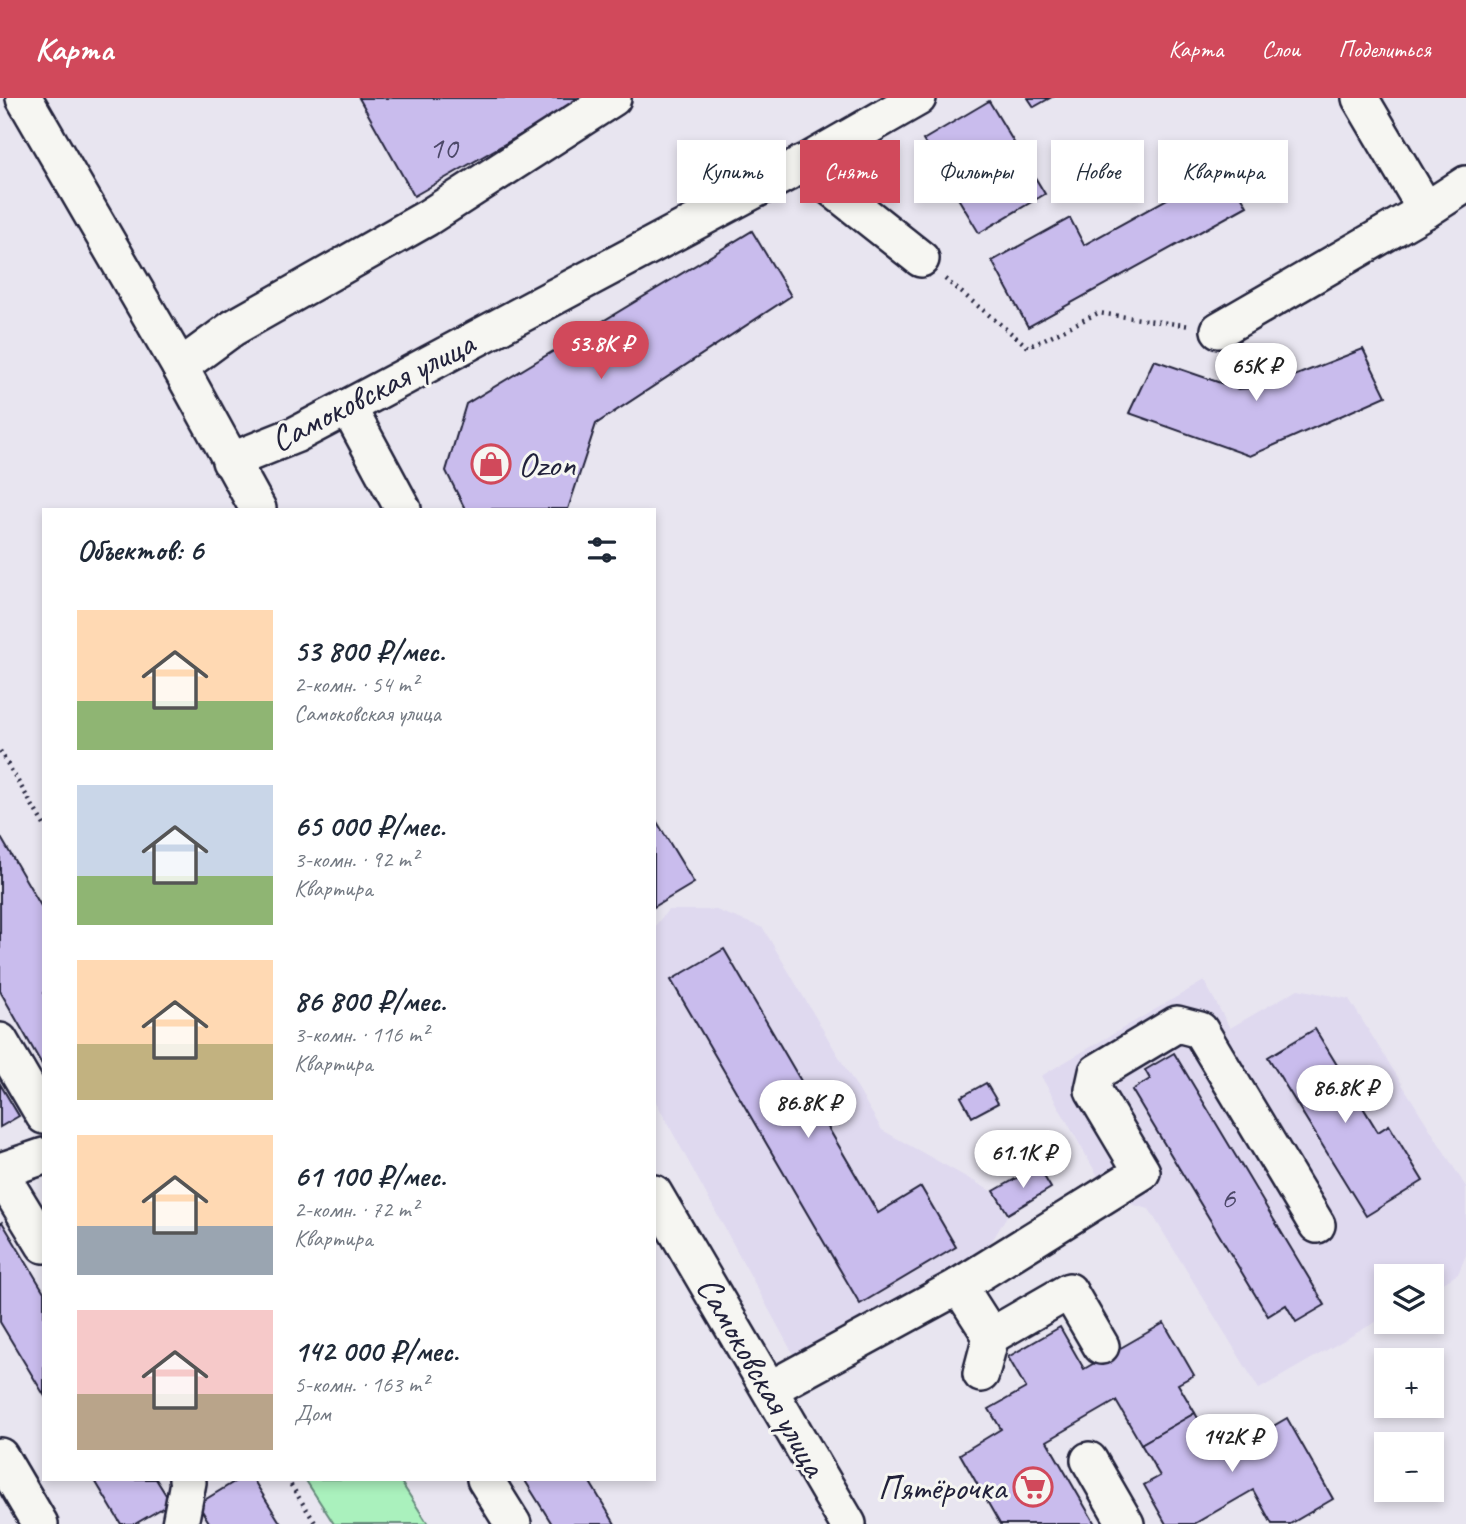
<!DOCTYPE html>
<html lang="ru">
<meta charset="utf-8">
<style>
:root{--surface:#fff;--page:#f2f2f3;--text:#1f2937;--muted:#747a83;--accent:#d1495b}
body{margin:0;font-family:Caveat,sans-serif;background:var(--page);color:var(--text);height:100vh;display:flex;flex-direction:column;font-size:26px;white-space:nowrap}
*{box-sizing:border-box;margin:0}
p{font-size:23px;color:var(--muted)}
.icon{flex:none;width:38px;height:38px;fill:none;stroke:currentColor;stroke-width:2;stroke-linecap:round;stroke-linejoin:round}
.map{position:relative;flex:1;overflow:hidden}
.panel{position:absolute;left:42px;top:410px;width:614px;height:973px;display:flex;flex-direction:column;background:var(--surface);border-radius:0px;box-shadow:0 4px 10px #0003}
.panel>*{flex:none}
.guide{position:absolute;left:677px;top:42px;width:665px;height:63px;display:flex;gap:14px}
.fabs{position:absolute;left:1374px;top:1166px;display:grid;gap:14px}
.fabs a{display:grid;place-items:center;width:70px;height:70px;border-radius:0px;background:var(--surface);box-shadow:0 4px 10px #0003;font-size:35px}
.price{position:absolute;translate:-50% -60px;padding:0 16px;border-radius:24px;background:#fff;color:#222;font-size:23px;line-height:46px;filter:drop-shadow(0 2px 4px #0008)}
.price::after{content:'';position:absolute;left:50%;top:42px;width:21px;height:16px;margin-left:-10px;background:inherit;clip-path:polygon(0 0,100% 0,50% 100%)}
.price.selected{background:var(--accent);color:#fff}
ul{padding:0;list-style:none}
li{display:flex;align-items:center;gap:21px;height:175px;padding:0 35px}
li span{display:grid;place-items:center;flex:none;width:196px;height:140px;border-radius:0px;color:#555}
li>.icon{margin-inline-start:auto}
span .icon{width:84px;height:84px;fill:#fffc;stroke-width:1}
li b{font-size:30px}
h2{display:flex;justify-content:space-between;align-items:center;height:84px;padding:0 35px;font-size:30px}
.pill{padding:0 24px;border-radius:0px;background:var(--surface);box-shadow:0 4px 10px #0003;font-size:24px;line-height:63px}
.pill.selected{background:var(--accent);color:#fff}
header{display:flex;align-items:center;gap:42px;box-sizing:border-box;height:98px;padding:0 35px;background:var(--accent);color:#fff}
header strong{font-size:33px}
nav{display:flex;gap:38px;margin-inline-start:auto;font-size:24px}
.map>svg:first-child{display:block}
.built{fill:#dfd9ef}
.green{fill:#aaf1bd;stroke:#668a7c;stroke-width:2}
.building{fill:#c9bced;stroke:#22223b;stroke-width:2}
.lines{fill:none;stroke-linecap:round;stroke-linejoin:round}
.minor-casing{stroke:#22223b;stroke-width:40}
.path{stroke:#22223b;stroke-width:4.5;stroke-dasharray:2 5;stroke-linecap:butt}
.minor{stroke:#f6f6f2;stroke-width:35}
.labels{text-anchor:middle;stroke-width:6;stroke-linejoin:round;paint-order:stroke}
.number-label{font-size:32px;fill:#4c4868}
.street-label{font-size:35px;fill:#22223b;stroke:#f6f6f2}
.poi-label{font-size:35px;fill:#22223b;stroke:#f6f6f2;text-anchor:start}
</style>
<header>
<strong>Карта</strong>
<nav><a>Карта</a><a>Слои</a><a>Поделиться</a></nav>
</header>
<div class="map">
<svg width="1466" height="1426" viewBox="0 0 1466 1426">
<rect width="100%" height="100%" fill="#e8e5f0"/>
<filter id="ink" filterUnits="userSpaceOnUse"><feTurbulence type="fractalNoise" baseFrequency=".0143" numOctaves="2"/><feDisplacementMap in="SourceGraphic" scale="14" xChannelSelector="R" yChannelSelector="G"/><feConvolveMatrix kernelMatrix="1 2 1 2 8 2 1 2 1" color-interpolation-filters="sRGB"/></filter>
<g filter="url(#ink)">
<g class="built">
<path d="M668,812H716L763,830L882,1032L993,1094L1007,1118L980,1163L799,1267L655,1002V828Z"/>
<path d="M1204,883L1230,930L1298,891L1349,901L1466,1089V1157L1458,1176L1432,1192V1178H1386V1218L1259,1291L1149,1111L1127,1105H1113L1041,978Z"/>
</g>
<path class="green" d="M305,1381H399L428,1426H334Z"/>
<g class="building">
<path d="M359,0H585L414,98Z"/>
<path d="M1028,0H1050L1034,9Z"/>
<path d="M989,3L1045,96L979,135L923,42Z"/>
<path d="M1225,69L1247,108L1028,229L992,163L1070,120L1084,147Z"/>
<path d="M752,133L791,198L596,326L568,411H465L446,373L466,306Z"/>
<path d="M1363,251L1386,298L1250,358L1129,315L1154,262L1238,291L1266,289Z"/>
<path d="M654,719L694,785L654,809Z"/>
<path d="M0,738L44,813V970L0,893Z"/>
<path d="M724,851L878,1115L921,1089L956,1149L860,1206L671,882Z"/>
<path d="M1315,931L1378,1034L1389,1027L1423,1083L1366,1118L1268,959Z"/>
<path d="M1174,955L1325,1207L1296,1224L1286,1207L1268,1218L1132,992L1150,981L1145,972Z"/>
<path d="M986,985L998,1005L972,1019L961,999Z"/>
<path d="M0,986L19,1018L0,1029Z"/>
<path d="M1038,1068L1051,1090L1008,1116L994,1093Z"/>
<path d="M2,1124L44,1194V1297L0,1224V1126Z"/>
<path d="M1164,1225L1194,1277L1178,1286L1195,1315L1141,1346L1116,1303L1047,1343L1095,1426H1000L960,1356L1001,1331L989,1311L1026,1290L1008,1259L1060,1229L1084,1271Z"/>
<path d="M1195,1315L1220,1359L1287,1320L1333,1401L1290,1426H1272L1253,1392L1194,1426H1166L1144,1387L1160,1378L1141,1346Z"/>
<path d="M94,1381H156L171,1405L135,1426H121Z"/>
<path d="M239,1381H253L281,1426H210L198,1406Z"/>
<path d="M524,1381H588L615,1426H552Z"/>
</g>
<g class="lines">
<g class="minor-casing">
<g id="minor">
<path d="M24,0L180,269L258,411"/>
<path d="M1360,0L1426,112"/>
<path d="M801,66L921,161"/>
<path d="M1219,232L1426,112L1466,86"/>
<path d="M180,269L233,230L427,120L613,0"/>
<path d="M348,309L403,411"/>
<path d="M230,363L295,337L348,309L785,76L918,0"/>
<path d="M0,943L44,1018"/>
<path d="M0,1073L44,1058"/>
<path d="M0,1075L44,1147"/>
<path d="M654,1095L848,1426"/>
<path d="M959,1188L991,1238L981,1276"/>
<path d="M991,1238L1069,1193L1101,1248"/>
<path d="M770,1291L959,1188L1142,1074L1093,992L1097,974L1177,926L1200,932L1317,1127"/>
<path d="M0,1358L40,1426"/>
<path d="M1089,1362L1126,1426"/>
<path d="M485,1381L513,1426"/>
<path d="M180,1426L188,1384L187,1381"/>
</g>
</g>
<g class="path">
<path d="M945,181L1028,249L1098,215L1190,228"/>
<path d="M0,653L44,727"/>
<path d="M287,1381L316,1426"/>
</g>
<use href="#minor" class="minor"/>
</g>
</g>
<defs>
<g id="shop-ring" transform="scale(2.0125)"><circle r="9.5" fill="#f6f6f2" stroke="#d1495b" stroke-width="1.5"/><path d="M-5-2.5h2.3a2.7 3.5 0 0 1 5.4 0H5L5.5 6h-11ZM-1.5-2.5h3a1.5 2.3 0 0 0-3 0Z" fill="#d1495b"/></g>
<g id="supermarket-ring" transform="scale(2.0125)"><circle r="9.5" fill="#f6f6f2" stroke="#d1495b" stroke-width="1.5"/><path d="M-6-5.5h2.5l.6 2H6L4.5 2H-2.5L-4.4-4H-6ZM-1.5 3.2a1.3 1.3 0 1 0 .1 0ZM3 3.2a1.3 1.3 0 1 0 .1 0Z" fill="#d1495b"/></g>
</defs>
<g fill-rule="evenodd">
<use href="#shop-ring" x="491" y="366"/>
<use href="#supermarket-ring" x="1033" y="1389"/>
</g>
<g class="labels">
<g class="number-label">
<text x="443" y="60">10</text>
<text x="1228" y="1110">6</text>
</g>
<g class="street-label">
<text transform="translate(372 293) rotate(-27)" y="12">Самоковская улица</text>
<text transform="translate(762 1278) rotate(60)" y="12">Самоковская улица</text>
</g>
<g class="poi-label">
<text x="518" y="378">Ozon</text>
<text x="1006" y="1401" text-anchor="end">Пятёрочка</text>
</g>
</g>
</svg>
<div class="fabs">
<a><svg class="icon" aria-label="layers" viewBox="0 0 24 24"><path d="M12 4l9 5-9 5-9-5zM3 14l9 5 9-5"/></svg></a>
<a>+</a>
<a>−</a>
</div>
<b class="price selected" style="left:601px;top:283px">53.8K ₽</b>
<b class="price" style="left:1256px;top:305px">65K ₽</b>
<b class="price" style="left:1345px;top:1027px">86.8K ₽</b>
<b class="price" style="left:808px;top:1042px">86.8K ₽</b>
<b class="price" style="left:1023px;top:1092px">61.1K ₽</b>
<b class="price" style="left:1232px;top:1376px">142K ₽</b>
<div class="guide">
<a class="pill">Купить</a>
<a class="pill selected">Снять</a>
<a class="pill">Фильтры</a>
<a class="pill">Новое</a>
<a class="pill">Квартира</a>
</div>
<section class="panel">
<h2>Объектов: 6<svg class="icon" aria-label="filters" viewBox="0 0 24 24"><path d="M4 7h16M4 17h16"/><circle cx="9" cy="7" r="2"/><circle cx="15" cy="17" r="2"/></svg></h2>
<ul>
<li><span style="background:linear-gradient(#ffd9b3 65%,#8fb573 0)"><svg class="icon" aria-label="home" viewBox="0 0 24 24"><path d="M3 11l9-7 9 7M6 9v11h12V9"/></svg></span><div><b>53 800 ₽/мес.</b><p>2-комн. · 54 m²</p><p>Самоковская улица</p></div></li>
<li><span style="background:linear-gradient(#c9d6e8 65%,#8fb573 0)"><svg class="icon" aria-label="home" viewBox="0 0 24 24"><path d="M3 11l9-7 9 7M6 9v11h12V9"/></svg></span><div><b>65 000 ₽/мес.</b><p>3-комн. · 92 m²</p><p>Квартира</p></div></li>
<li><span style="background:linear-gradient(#ffd9b3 60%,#c2b280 0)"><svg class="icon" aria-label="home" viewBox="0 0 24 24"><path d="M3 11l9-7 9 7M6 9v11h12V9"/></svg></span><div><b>86 800 ₽/мес.</b><p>3-комн. · 116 m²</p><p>Квартира</p></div></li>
<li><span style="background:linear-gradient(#ffd9b3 65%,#9aa5b1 0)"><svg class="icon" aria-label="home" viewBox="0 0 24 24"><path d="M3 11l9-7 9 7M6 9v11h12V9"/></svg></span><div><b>61 100 ₽/мес.</b><p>2-комн. · 72 m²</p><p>Квартира</p></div></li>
<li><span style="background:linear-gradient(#f6c9c9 60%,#b9a48a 0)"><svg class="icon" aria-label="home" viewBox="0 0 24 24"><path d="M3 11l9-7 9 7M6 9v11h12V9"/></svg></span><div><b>142 000 ₽/мес.</b><p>5-комн. · 163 m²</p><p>Дом</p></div></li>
</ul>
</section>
</div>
